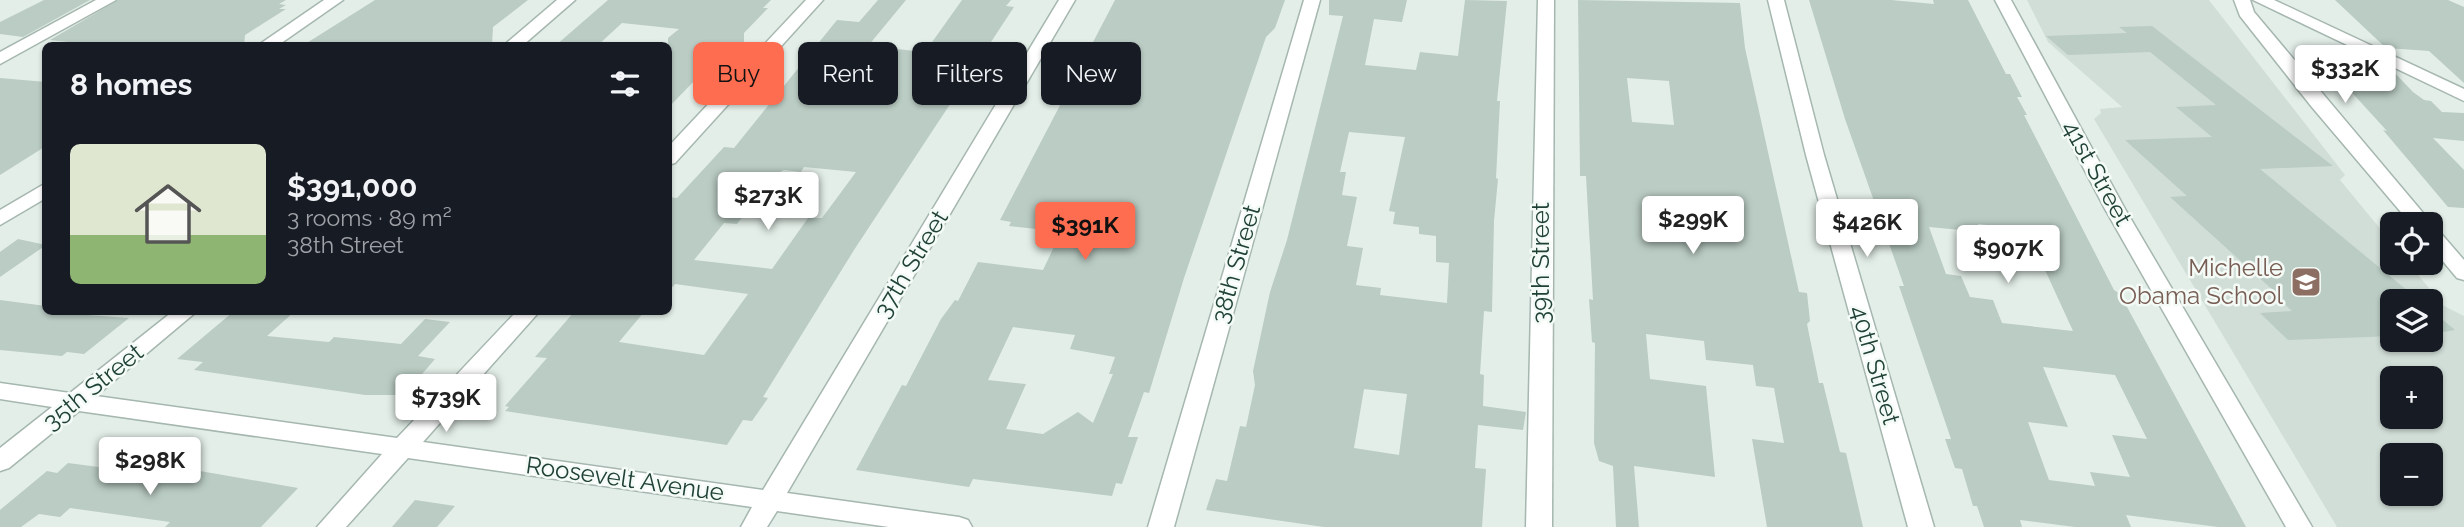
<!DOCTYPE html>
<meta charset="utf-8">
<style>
:root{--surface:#171b24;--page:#20242c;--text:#f1f3f6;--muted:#9ea1a6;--line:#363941;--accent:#ff6d50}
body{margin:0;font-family:Raleway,sans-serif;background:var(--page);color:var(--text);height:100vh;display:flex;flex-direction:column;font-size:26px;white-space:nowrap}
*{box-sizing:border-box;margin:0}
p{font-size:23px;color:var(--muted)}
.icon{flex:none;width:38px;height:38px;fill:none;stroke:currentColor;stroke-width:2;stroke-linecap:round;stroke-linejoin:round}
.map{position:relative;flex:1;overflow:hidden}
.details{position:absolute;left:42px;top:42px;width:630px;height:273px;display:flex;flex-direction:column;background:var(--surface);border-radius:10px;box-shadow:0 2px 5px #0004}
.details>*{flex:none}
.top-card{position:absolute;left:693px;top:42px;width:665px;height:63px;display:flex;gap:14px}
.buttons{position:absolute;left:2380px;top:212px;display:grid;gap:14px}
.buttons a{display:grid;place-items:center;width:63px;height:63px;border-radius:10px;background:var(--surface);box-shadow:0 2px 5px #0004;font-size:35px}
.price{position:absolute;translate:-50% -60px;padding:0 16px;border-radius:7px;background:#fff;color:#222;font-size:23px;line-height:46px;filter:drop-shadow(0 2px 4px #0008)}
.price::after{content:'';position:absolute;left:50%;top:42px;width:21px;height:16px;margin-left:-10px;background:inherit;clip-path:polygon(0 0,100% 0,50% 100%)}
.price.on{background:var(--accent);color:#111}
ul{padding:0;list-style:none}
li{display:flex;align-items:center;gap:21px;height:175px;padding:0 28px}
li+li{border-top:2px solid var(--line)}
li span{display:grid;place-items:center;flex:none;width:196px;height:140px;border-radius:10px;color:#555}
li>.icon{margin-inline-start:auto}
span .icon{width:84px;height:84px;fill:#fffc;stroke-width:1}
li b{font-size:30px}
h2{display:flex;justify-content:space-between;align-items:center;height:84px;padding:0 28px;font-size:30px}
.pill{padding:0 24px;border-radius:10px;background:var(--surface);box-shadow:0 2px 5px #0004;font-size:24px;line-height:63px}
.pill.on{background:var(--accent);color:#111}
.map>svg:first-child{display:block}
.built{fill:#d1ded7;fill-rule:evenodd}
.building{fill:#baccc4;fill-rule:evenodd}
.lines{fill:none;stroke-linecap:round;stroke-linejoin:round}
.minor-casing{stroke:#a5b7af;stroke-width:3}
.minor{fill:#fff;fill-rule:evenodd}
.labels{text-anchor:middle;stroke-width:5;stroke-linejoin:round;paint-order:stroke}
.street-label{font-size:24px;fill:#204236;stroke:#f4faf6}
.education-label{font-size:24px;fill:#785e54;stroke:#f4faf6;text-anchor:end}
</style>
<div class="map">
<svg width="2464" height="527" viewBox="0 0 2464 527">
<rect width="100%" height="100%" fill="#e3eee8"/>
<path class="built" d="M2027,0H2209L2345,175L2340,180L2392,243V262L2408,263L2444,306L2464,316V527H2337L2094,119L2101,113L2100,109L2122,107L2048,42ZM2392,301H2431V340H2392ZM2392,378H2431V416H2392ZM2392,455H2431V494H2392Z"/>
<g class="building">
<path d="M44,0H90L23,37L0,34V22Z"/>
<path d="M118,0H286L279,4L286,5L279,9H286L245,35L244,46H62L68,42L50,40Z"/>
<path d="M375,0H528L493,27L492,46H302Z"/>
<path d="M608,0H771L763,8H768L744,33V46H728L668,108V38L679,29L622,23L597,46H555Z"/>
<path d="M878,0H906L868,46L925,52L962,0H1011L1006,6L1014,7L854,250L763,397L768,398L752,421L743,420L727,445L505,411L509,407L505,406L547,358L535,357L574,312H644L619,342L704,355L748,294L675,284L668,292V197L677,198L724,147L734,148L837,20L859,22ZM804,167L856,172L822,218H808L772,269L694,260L724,223L737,224L776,174L784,170L801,172Z"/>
<path d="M1115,0H1285L1275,28L1266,37L1184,278L1149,393L1144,392L1128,437H1138L1122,484L1116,483L1112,496L973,479L969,487L856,470L902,385L906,386L941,319L955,300L958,301L978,262L1043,270L1061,232L1009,226L1011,222L1000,220ZM1013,327L1075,335L1070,349L1115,357L1109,374H1113L1093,423L1078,412L1043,434L1006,429L1026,384L988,380Z"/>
<path d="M1329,0H1407L1402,22L1374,19L1365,65L1416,70L1420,52L1458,56L1465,0L1507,1L1497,101H1500L1496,178L1498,179L1494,221L1492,312L1484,311L1480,374L1484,375L1483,406L1526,412L1523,430L1478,425L1475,468L1486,469L1482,527H1324L1206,510L1216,479L1227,481L1240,426L1246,427L1255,385L1253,371L1270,292L1287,240L1343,16L1329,15ZM1349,132L1405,137L1389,211L1395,212L1393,224L1419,227V234L1436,236V262L1449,263L1447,303L1380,295L1381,288L1356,285L1363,248L1347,246L1357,197L1342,195L1346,172H1340ZM1364,389L1407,394L1399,455L1354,448Z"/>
<path d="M1578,0L1740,3L1745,48L1799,292L1807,293L1810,321L1807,324L1819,383H1823L1840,452L1846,453L1863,527H1767L1752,439L1784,443L1774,388L1756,386L1753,365L1706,360L1704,341L1646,334L1650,379L1706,386L1715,477L1634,466L1639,527H1616L1613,466L1599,461L1594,443L1595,343L1592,342L1589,299L1593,300L1586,176H1580ZM1627,78L1669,81L1674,125L1632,122Z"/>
<path d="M1809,0H1891L1934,4L1933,0H1968L2006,74H2010L2022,97H2017L2027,115H2024L2114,290L2120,294L2246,527H2218L2126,515L2131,527H2075L2020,520L2022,527H1984L1977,506H1973L1962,469L1955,468L1945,439H1951L1899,286H1904L1845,119ZM1978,224L2031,230L2053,271L2045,270L2073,331L2002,323L1993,300L1970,297L1961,276L1946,274L1929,227L1982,232ZM2043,367L2115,375L2147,439L2112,435L2130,477L2090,472L2095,486L2049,480L2028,422L2068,427Z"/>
<path d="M2335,0H2448L2464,7V83L2429,51L2386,48Z"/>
<path d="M2152,26L2333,166L2260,169L2420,301H2392V336L2288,340L2260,313L2292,311L2281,301H2285L2170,197L2187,196L2125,140L2212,137L2176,107L2216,105L2150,52L2068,55L2046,36L2127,33L2119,27Z"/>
<path d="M2325,63L2391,69L2413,92L2424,100L2431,101L2442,112L2464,113V141L2433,138L2464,170V208L2448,207L2383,130L2387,131Z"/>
<path d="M0,78L46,82V146L0,175Z"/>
<path d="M18,239L46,245L0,277V252Z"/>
<path d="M0,300L46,306V312L129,318L84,354L67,352L62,356L0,350Z"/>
<path d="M2431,310L2455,330L2431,334Z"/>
<path d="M233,312H294L267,336L329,342L334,337L401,344L425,319L450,322L418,356L435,359L404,395H365L194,370L203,362L177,359Z"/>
<path d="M68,463L152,474L156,470L169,471L177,467L298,488L261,527H165L170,522L70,508L60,517L39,514L21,527H0V510L47,471L57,473Z"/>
<path d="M415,500L455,506L437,527H392Z"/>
</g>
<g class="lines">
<g class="minor-casing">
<g id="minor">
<path d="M96,0H116L0,64V52Z"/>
<path d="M324,0H343L277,46H257Z"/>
<path d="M557,0H575L522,46H503Z"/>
<path d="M806,0H823L675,163L668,165V147Z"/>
<path d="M1059,0H1075L787,493L959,517L968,520L972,527H889L777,511L767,527H741L752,507L408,458L346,527H317L382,454L79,411L9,468L0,471V448L52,407L0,399V383L70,393L172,312H196L96,396L397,438L516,312H539L423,442L763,490Z"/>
<path d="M1304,0H1320L1174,527H1148Z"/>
<path d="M1538,0H1554L1552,527H1526Z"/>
<path d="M1768,0H1784L1824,155L1934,527H1908L1806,155Z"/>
<path d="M1995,0H2011L2125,209L2312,527H2286L2105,209Z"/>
<path d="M2234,0H2250L2254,12L2429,220L2432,224L2431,226L2411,224L2311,106L2240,16Z"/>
<path d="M2253,0H2274L2464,89V101Z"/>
<path d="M46,183V198L0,225V210Z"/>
<path d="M2431,228L2438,230L2464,260V280L2457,278L2431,247Z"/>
</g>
</g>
<use href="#minor" class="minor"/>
</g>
<defs>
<g id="school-square" transform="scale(1.575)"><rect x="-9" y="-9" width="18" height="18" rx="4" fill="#8d6e63" stroke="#f4faf6"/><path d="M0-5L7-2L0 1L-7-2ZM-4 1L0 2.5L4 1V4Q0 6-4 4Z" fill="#fff"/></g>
</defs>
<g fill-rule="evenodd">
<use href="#school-square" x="2306" y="282"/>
</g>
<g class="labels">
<g class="street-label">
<text transform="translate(2097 173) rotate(61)" y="8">41st Street</text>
<text transform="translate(1541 263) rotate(-90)" y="8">39th Street</text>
<text transform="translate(911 264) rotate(-59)" y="8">37th Street</text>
<text transform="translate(1236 264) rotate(-74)" y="8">38th Street</text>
<text transform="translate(1875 365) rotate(74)" y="8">40th Street</text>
<text transform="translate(93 387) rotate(-39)" y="8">35th Street</text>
<text transform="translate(625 479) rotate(8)" y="8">Roosevelt Avenue</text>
</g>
<g class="education-label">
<text x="2283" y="276">Michelle<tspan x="2283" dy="28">Obama School</tspan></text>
</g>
</g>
</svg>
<div class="buttons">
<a><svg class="icon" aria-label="locate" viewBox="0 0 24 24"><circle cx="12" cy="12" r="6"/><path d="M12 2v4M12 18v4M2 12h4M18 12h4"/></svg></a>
<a><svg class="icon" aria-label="layers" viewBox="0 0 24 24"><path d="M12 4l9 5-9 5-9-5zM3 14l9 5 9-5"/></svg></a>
<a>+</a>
<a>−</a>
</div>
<b class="price" style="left:2345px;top:105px">$332K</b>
<b class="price" style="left:768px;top:232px">$273K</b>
<b class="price" style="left:1693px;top:256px">$299K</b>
<b class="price" style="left:1867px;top:259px">$426K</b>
<b class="price on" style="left:1085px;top:262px">$391K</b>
<b class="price" style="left:2008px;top:285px">$907K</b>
<b class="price" style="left:446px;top:434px">$739K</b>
<b class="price" style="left:150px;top:497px">$298K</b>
<div class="top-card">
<a class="pill on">Buy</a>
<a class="pill">Rent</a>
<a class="pill">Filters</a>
<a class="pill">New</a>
</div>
<section class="details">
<h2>8 homes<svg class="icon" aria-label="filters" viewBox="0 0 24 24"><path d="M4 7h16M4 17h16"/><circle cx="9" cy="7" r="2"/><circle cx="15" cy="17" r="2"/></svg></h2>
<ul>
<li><span style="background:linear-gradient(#dfe7d0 65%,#8fb573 0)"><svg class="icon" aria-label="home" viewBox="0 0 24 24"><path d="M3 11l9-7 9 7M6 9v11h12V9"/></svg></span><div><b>$391,000</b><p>3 rooms · 89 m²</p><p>38th Street</p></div></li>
</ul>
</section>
</div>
